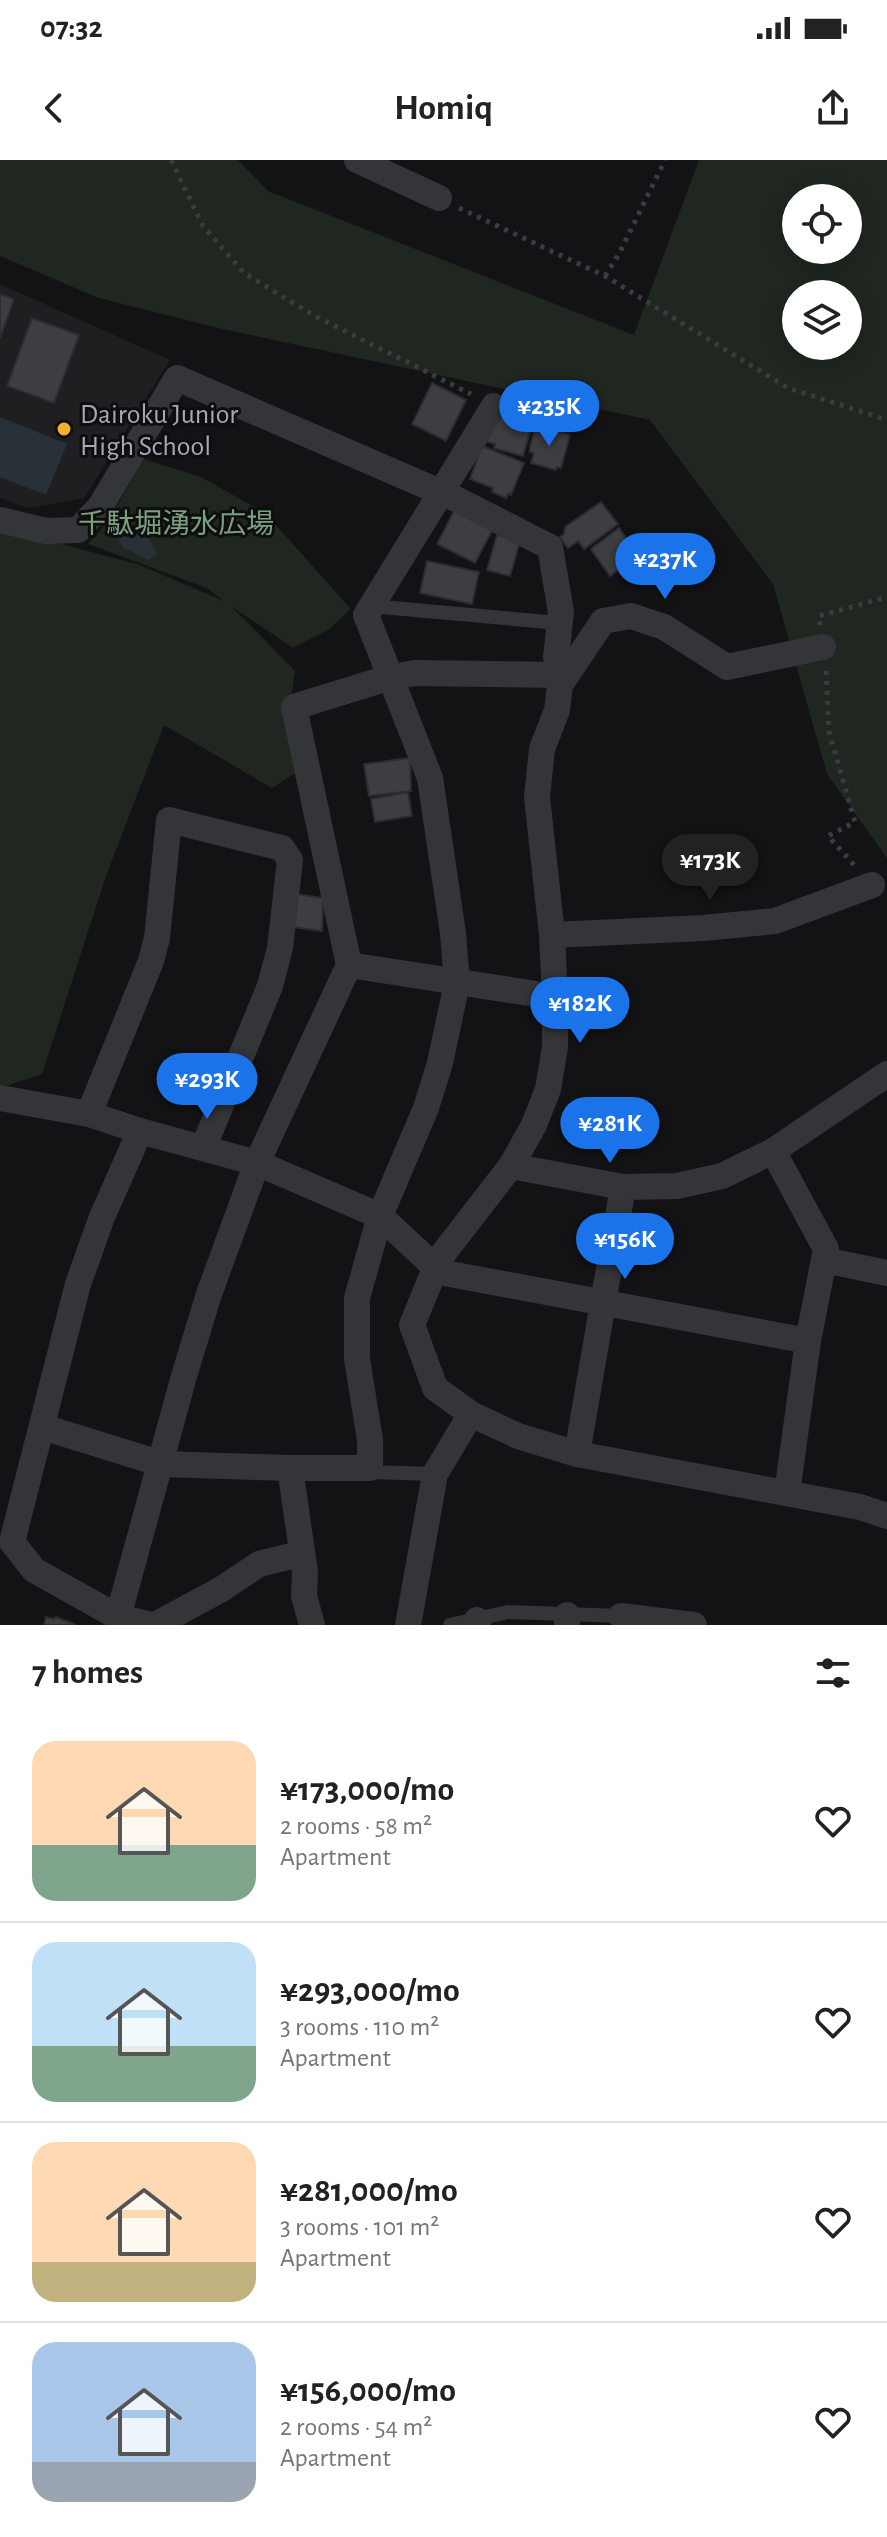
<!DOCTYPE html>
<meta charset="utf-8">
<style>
:root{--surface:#fff;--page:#f2f2f2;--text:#222;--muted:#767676;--line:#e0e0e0;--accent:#1a73e8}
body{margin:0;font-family:"Alegreya Sans","Noto Sans JP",sans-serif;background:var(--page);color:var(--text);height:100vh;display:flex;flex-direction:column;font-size:30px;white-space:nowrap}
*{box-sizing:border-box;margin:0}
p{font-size:26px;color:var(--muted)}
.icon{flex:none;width:44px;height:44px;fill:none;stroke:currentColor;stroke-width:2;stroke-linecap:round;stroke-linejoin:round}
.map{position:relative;height:1465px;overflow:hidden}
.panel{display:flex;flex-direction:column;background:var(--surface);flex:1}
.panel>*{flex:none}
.buttons{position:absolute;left:782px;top:24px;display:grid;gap:16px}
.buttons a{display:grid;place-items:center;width:80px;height:80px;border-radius:50%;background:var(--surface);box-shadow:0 4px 20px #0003;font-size:40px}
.price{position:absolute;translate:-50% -68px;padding:0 18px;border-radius:28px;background:var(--accent);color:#fff;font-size:26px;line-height:52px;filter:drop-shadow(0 2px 4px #0008)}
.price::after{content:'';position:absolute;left:50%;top:48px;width:24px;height:18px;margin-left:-12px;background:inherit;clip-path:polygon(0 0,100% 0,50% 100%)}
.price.current{background:#222;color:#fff}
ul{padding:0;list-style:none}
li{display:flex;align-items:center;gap:24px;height:200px;padding:0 32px}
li+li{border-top:2px solid var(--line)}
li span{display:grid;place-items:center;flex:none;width:224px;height:160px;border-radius:24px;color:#555}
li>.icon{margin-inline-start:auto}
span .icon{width:96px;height:96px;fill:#fffc;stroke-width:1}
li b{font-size:34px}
h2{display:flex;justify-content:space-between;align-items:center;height:96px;padding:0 32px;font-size:34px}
.status{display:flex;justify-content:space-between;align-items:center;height:56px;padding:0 40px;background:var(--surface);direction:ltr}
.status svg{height:22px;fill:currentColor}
header{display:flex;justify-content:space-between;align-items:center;height:104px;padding:0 32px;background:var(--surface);font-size:36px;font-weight:600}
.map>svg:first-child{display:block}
.built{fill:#1f1f22}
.green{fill:#1f2720;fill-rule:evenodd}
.water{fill:#293138}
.building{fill:#3d3e42;stroke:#2d2d31;stroke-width:2}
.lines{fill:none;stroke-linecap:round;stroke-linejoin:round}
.path{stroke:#3a3c40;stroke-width:5;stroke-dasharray:4 6;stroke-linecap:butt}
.lane{stroke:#343539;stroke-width:14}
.street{stroke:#343539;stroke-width:26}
.poi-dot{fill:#f1b12e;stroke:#0e0e0f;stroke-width:3}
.labels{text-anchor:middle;stroke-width:6;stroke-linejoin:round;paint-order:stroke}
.poi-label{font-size:28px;fill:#a4a9b5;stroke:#0e0e0f;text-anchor:start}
.park-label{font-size:28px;fill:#7ba07e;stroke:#0e0e0f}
</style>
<div class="status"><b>07:32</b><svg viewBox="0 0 49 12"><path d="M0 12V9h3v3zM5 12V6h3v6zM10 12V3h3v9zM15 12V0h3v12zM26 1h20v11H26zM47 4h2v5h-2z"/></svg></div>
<header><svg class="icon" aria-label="back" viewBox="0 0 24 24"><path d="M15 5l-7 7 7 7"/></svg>Homiq<svg class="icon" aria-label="share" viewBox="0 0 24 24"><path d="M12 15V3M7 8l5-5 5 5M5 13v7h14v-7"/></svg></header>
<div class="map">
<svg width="887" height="1465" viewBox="0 0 887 1465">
<rect width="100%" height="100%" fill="#131315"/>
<path class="built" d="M0,124L170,200L84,338L29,348L0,338Z"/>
<g class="green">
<path d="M0,0H238L268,31L634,175L699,0H887V698L827,614L773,424L650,260L218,168L99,138L0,96ZM796,38H848V90H796ZM796,134H848V186H796Z"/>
<path d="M143,299L201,317L265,353L351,449L328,470L293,488L231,446L295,511L289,552L299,611L272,628L164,565L106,716L42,914L0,928V368L137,404L224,441L207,428L88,384L110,359Z"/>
</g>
<g class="water">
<path d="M0,257L67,284L46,335L0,317Z"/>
<path d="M132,369L146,374L157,394L148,400L123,387L114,371Z"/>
</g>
<g class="building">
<path d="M0,134L14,139L0,178Z"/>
<path d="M32,158L79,175L54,243L7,226Z"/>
<path d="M432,223L466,240L446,281L412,264Z"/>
<path d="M500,255L532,265L523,296L494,288L495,284L485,281Z"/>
<path d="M536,265L570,275L561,308L557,307L556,310L531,303L534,293L530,292V287Z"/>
<path d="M482,286L524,303L511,335L508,334L506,338L492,332L493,328L470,319Z"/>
<path d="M601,342L618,364L584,389L578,381L568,388L560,377L564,374L565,367Z"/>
<path d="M455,349L493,369L475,403L437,384Z"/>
<path d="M619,368L639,396L610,416L591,389Z"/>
<path d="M497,375L520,381L510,416L487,410Z"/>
<path d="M427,401L479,412L472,444L420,433Z"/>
<path d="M410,598L411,631L369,636L364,604Z"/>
<path d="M408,632L412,656L375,662L371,639Z"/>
<path d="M296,734L323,738L322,771L293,767Z"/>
<path d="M46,1457L54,1459L56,1457L76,1465H44Z"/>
</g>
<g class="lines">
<g class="path">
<path d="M171,0L203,66L244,113L313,155L471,234"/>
<path d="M459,48L605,116L788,228L887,260"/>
<path d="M605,116L619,94L665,0"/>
<path d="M820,465L819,456L887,437"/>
<path d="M826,511L829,572L855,662L828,676L855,706"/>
</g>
<g class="lane">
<path d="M370,446L559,463"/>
<path d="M370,1308V1312L435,1314"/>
<path d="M450,1465L508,1452L621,1456"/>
</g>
<g class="street">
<path d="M357,0L439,38"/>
<path d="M0,360L46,371L78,370L100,347L177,218L456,339L550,387L561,452L556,497L560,525L557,550L542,589L537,637L552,775L555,837V887L548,929L534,965L511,1006L439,1099L412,1165L435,1228L471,1254L435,1314L408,1465"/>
<path d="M560,525L603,461L631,456L664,467L727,507L823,487"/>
<path d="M552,775L703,768L775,761L872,725"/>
<path d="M349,805L294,547L391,517L415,513L560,515"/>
<path d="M0,938L89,954L140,971"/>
<path d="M89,954L151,801L157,778L169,660L282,688L290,700L280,788L270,826L204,986"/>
<path d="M773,991L826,1089L808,1181L787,1333"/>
<path d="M511,1006L623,1027"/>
<path d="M824,1100L887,1113"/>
<path d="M435,1107L380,1056L257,1003L349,805L555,837"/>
<path d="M434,1111L808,1181"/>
<path d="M471,1254L518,1276L577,1294L860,1347L887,1356"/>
<path d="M43,1267L162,1304L290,1308"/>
<path d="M577,1294L623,1027L677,1026L722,1016L773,991L887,914"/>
<path d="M567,1455V1465"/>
<path d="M621,1456L694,1465"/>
<path d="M118,1457L184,1216L209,1134L257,1003L140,971L102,1057L78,1124L12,1382L34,1410L118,1457L151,1465"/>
<path d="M477,1460L478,1465"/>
<path d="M155,1465L220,1430L259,1404L300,1394"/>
<path d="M312,1465L304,1436L305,1412L290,1308H370V1280L357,1199V1138L380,1056L426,948L440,903L457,823L453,773L430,618L366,455L494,246"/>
</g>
</g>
<circle class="poi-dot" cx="64" cy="269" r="8"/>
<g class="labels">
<g class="poi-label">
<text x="80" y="263">Dairoku Junior<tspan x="80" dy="32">High School</tspan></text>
</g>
<g class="park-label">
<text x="176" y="373">千駄堀湧水広場</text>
</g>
</g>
</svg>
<div class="buttons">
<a><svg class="icon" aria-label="locate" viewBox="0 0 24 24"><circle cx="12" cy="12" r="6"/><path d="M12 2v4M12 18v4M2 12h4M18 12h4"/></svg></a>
<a><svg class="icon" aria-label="layers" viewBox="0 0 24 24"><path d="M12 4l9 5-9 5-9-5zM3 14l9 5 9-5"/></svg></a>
</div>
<b class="price" style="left:549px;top:288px">¥235K</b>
<b class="price" style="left:665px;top:441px">¥237K</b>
<b class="price current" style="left:710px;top:742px">¥173K</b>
<b class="price" style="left:580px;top:885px">¥182K</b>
<b class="price" style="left:207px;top:961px">¥293K</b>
<b class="price" style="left:610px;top:1005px">¥281K</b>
<b class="price" style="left:625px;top:1121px">¥156K</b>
</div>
<section class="panel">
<h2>7 homes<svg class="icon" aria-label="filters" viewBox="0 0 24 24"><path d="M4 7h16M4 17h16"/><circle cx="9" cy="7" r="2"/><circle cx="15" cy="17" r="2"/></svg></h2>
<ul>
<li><span style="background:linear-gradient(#ffd9b3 65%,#7fa58c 0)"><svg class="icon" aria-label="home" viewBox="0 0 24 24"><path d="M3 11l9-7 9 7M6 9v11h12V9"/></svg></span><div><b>¥173,000/mo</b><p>2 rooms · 58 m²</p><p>Apartment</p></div><svg class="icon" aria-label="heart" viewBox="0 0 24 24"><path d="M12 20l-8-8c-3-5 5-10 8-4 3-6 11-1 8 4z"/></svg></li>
<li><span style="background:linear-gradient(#bfe0f5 65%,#7fa58c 0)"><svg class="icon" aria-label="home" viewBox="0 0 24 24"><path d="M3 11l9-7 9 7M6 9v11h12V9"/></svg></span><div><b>¥293,000/mo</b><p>3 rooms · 110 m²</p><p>Apartment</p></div><svg class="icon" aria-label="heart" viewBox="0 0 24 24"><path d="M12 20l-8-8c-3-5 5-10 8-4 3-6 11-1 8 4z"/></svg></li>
<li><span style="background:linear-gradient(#ffd9b3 75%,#c2b280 0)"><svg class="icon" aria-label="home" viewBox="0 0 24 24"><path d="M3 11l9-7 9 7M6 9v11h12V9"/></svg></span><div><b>¥281,000/mo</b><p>3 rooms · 101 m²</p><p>Apartment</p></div><svg class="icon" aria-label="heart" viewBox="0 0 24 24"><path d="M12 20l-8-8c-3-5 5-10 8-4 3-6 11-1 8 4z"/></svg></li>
<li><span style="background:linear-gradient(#a9c7e8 75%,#9aa5b1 0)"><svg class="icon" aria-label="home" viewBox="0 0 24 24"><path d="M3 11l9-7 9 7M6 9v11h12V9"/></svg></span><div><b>¥156,000/mo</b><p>2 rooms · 54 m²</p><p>Apartment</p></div><svg class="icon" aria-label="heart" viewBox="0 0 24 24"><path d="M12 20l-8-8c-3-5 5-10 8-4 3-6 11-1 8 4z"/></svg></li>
</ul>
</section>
